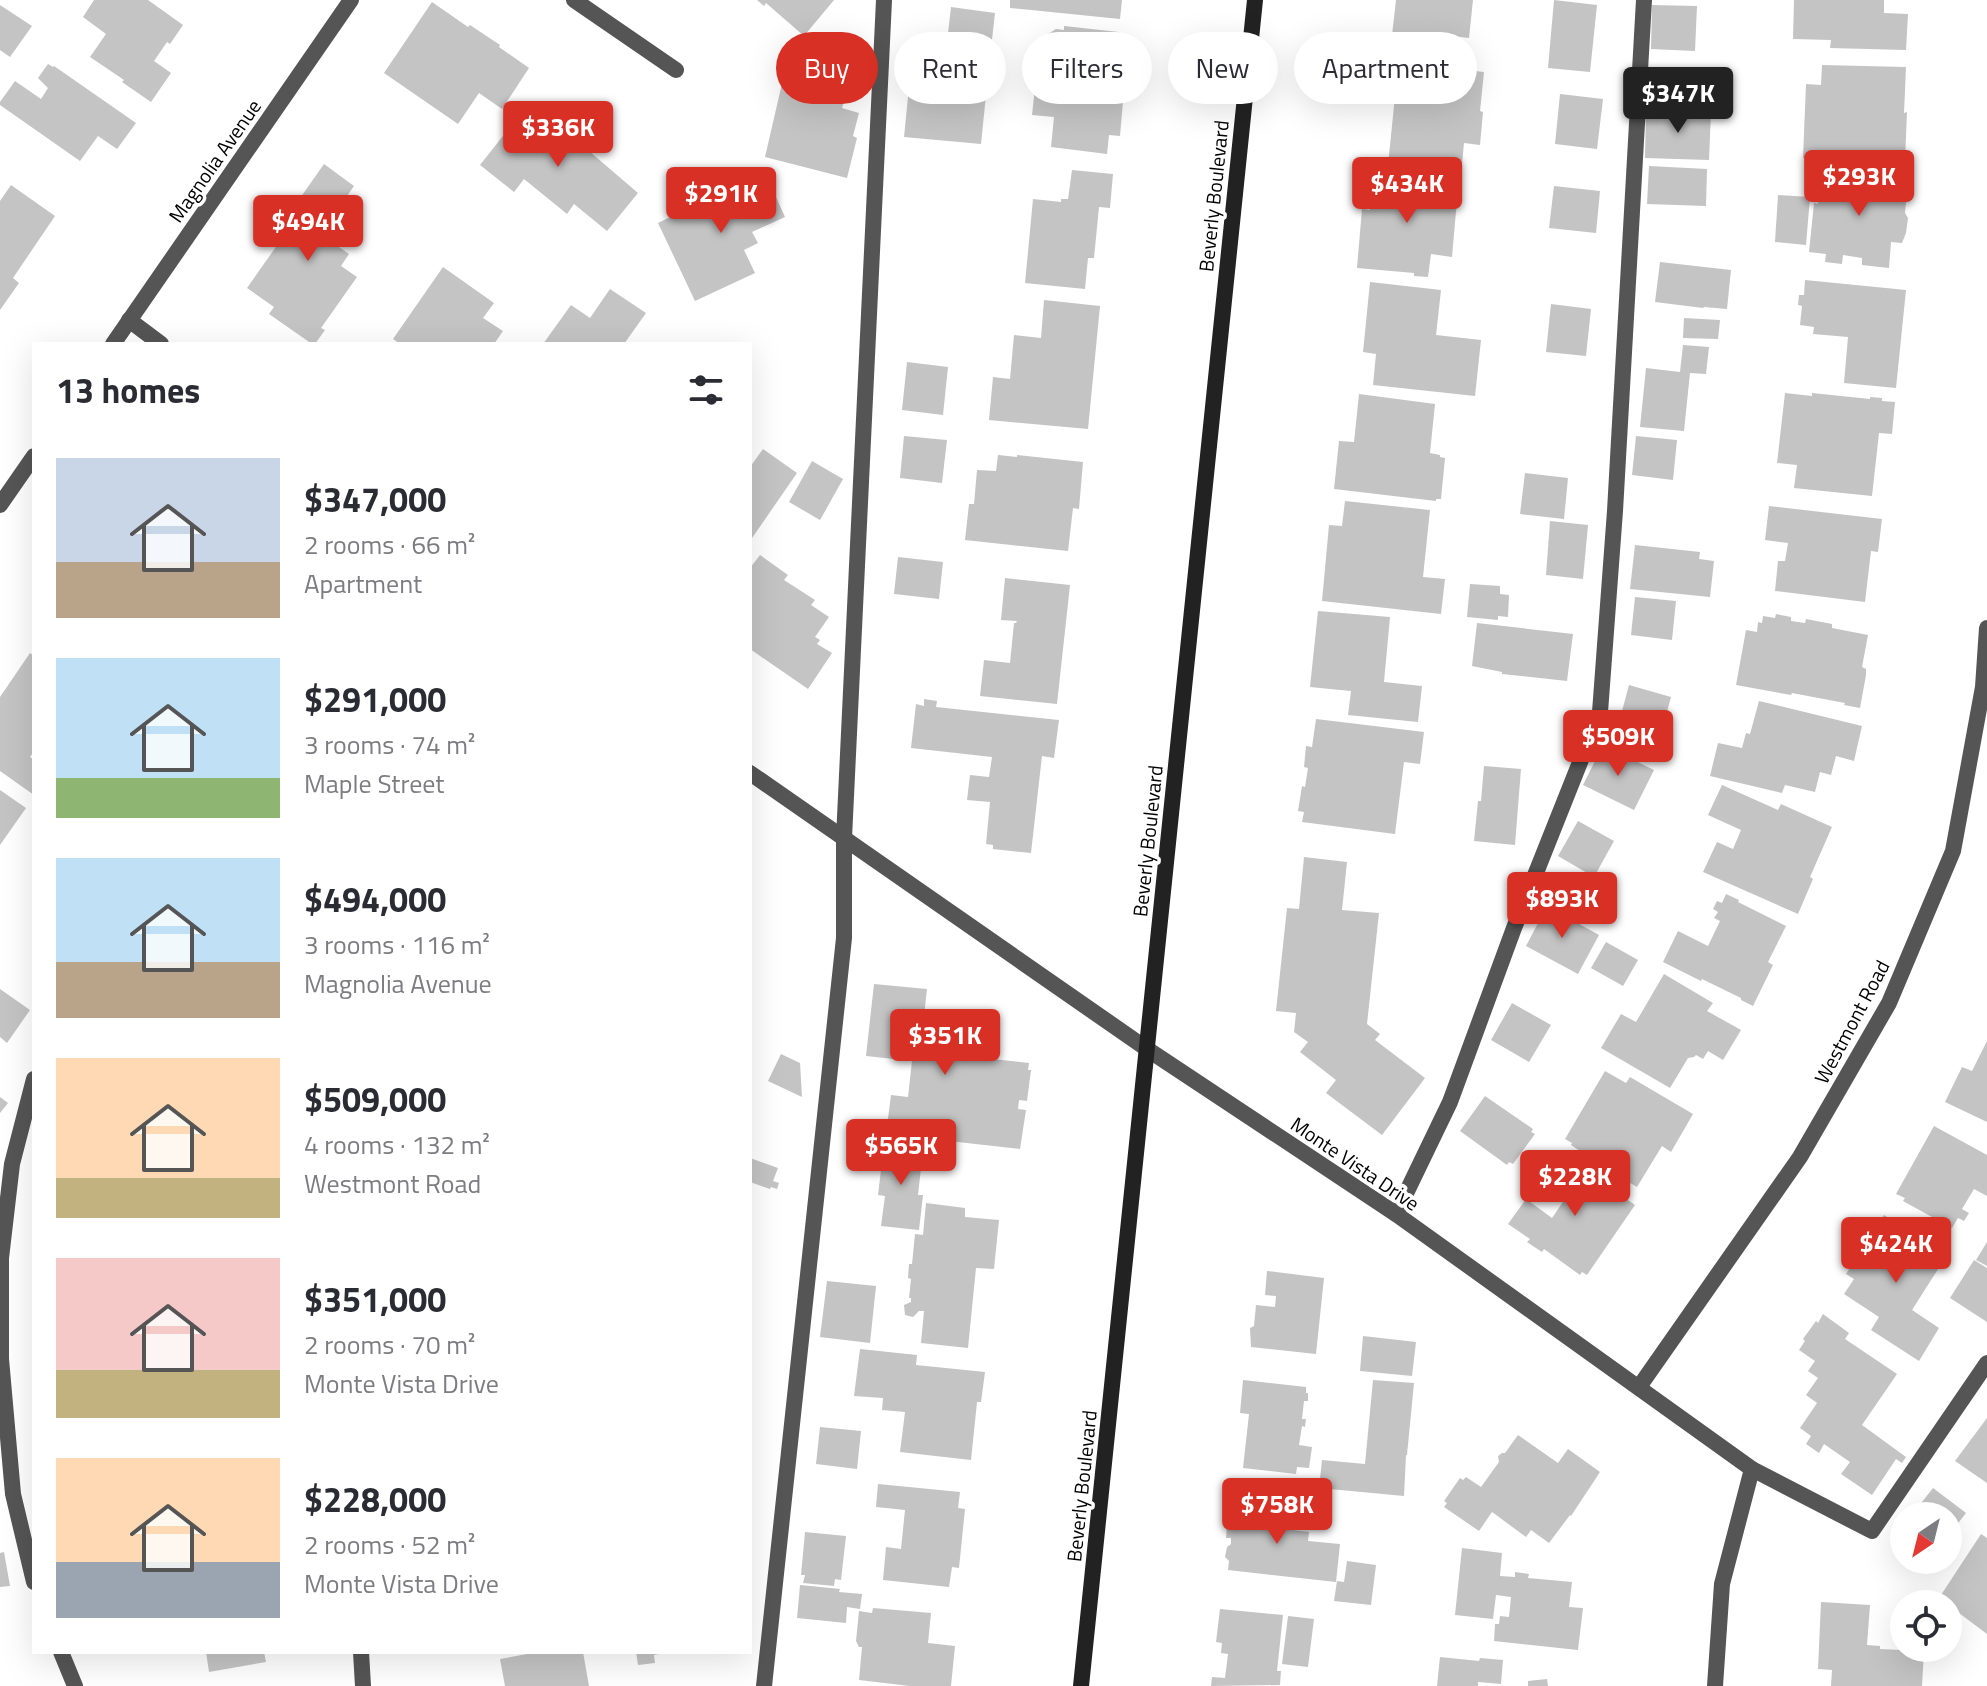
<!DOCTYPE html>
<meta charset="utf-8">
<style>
:root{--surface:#fff;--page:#f7f7f7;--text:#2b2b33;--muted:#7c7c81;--accent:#d93025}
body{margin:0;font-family:"Titillium Web",sans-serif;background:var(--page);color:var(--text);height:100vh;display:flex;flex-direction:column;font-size:30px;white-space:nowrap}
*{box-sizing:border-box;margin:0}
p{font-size:26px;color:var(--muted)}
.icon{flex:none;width:44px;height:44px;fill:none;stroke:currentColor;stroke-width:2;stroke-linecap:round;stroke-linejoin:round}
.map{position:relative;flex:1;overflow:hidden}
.side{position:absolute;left:32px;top:342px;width:720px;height:1312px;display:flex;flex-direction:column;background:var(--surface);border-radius:0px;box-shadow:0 8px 32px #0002}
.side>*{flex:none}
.hud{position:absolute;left:776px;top:32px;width:760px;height:72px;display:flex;gap:16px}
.needle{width:52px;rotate:215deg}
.controls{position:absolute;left:1890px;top:1502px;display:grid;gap:16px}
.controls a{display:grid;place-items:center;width:72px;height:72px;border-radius:50%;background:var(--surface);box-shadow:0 8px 32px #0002;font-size:40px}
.price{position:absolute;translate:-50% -68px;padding:0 18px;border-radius:8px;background:var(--accent);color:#fff;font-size:26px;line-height:52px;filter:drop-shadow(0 2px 4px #0008)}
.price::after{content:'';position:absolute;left:50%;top:48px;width:24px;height:18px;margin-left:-12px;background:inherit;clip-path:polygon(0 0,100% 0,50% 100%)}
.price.active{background:#222;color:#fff}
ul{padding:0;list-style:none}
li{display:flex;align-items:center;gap:24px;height:200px;padding:0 24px}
li span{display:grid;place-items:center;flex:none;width:224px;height:160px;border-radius:0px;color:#555}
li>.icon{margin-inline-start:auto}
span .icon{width:96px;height:96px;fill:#fffc;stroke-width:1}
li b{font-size:34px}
h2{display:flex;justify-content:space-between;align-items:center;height:96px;padding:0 24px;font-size:34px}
.tag{padding:0 28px;border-radius:36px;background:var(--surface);box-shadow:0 8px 32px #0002;font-size:28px;line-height:72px}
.tag.active{background:var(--accent);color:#fff}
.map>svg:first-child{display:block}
.building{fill:#c4c4c4}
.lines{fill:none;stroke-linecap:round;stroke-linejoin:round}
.service{stroke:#555;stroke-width:16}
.minor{stroke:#555;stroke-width:16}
.secondary{stroke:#222;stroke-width:16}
.labels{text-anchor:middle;stroke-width:7;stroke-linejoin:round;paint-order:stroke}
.street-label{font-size:20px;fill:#000;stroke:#fff}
</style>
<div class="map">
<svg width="1987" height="1686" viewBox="0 0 1987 1686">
<rect width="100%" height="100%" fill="#fff"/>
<g class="building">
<path d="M94,0H148L183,25L170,44L167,42L154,61L171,73L151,102L122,82L124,80L90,57L106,34L83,17Z"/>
<path d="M757,0H834L804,36L766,3L764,6Z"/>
<path d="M1010,0H1122L1120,19L1010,8Z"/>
<path d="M1396,0H1473L1469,38L1452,36L1449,59L1390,53Z"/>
<path d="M1554,0L1597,5L1590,72L1548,68Z"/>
<path d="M1794,0H1884V13L1908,14L1906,50L1830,48L1831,40L1793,39Z"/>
<path d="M432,2L468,27L470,25L500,45L499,47L529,68L502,109L479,93L458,124L384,73Z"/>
<path d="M0,5L32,26L10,57L0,50Z"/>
<path d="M1652,5L1697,6L1695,51L1651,49Z"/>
<path d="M951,7L995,13L990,57L946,51Z"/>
<path d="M1064,26L1119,32L1114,89L1124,90L1120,136L1109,135L1107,154L1051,147L1054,117L1032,115L1040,39L1056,29L1064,30Z"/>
<path d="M795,44L843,56L834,92L846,95L842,108L859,113L853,136L857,138L847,178L765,157L783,79H786Z"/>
<path d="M1376,60L1484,72L1480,111L1483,112L1480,145L1464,143L1462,164L1430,160L1429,169L1388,165L1395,96L1373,93Z"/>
<path d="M48,64L53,67L54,66L136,123L117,149L98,136L80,161L0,105V102L15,81L41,99L48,88L38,78Z"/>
<path d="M1822,65L1906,67L1904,113L1907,112L1905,161L1803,158L1806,84L1821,85Z"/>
<path d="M909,87L986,95L981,144L904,137Z"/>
<path d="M1560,94L1603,99L1597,149L1555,144Z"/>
<path d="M528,104L567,135L568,133L638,193L607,231L574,204L567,214L524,179L514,192L480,165Z"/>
<path d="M1646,109L1711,112L1709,160L1645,158Z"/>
<path d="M324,164L354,186L329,222L319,215L310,227L349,254L341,266L357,277L321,328L325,330L315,344H312L269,314L274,307L247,288L292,224L289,221L301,203L298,201Z"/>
<path d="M1649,166L1707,169L1706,206L1647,204Z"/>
<path d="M1072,170L1113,174L1110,208L1099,207L1094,258H1088L1085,289L1025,283L1033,199L1061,202V199H1068Z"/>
<path d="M1821,172L1908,181L1905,213L1908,218L1906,233L1902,243L1891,242L1889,268L1862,265V258L1843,255L1842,264L1825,262L1826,254L1809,252L1814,203L1818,204Z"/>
<path d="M765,173L785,217L752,232L758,243L744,250L755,273L695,301L658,223L699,203L698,201L731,185L732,188Z"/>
<path d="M1373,175L1441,180L1444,185L1451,186L1450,200H1457L1452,257L1431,254L1428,277L1414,276V273L1357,268L1362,209L1370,210Z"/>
<path d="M11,185L55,216L13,278L19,283L0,310V201Z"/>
<path d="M1554,186L1600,191L1596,233L1549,228Z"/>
<path d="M1778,195L1810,197L1806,245L1775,242Z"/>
<path d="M1660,262L1731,270L1727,309L1704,307L1703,308L1655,302Z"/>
<path d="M443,267L494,303L483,318L503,331L494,344H400L393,339Z"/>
<path d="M1805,280L1906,290L1896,388L1844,383L1848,337L1813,334L1814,327L1800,325L1802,306L1798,305L1799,295H1804Z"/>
<path d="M1370,282L1441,290L1436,335L1481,340L1475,396L1373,385L1376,354L1363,352Z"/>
<path d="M610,289L646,313L624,344H543L571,305L590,318Z"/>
<path d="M1044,300L1100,306L1088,429L989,420L993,377L1010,379L1014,335L1041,338Z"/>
<path d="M1551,304L1591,309L1586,356L1546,352Z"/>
<path d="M1684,318L1720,320L1718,339L1683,338Z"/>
<path d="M1683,345L1709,347L1706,374L1690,373L1684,431L1640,427L1646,368L1680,372Z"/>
<path d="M907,362L948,367L943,415L902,410Z"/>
<path d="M1785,393L1812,396V393L1870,399V397L1882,398V401L1895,402L1892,434L1879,433L1872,496L1794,488L1797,465L1777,463Z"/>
<path d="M1359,394L1435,404L1430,453L1440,455V457L1445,458L1441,499H1436V501L1334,489L1339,441L1354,442Z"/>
<path d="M904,436L947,440L942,483L900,478Z"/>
<path d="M1636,436L1677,440L1673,480L1632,475Z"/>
<path d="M763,449L797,473L750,541V467Z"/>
<path d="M998,455L1017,457V455L1083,462L1079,509L1073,508L1068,551L965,540L969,504H974L977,470L996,471Z"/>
<path d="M812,461L843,479L820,520L789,502Z"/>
<path d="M1525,473L1568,478L1564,519L1520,514Z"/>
<path d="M1345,501L1430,510L1423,577L1445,579L1441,614L1322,601L1329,525L1342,526Z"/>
<path d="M1769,506L1882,519L1878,552L1871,551L1865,602L1775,591L1778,561H1785L1788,543L1765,540Z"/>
<path d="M1550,521L1588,525L1583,579L1546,575Z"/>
<path d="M1635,545L1700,552L1699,559L1714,561L1710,597L1630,589Z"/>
<path d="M760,555L788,575L784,580L815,600L811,605L829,617L815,637L820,640L817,644L832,653L808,689L750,649V568Z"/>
<path d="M898,557L943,562L939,599L894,594Z"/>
<path d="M1005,578L1070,585L1057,704L980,696L984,660L1010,663L1014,623H1016L1017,621L1001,620Z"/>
<path d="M1470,584L1500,586V594L1509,595L1508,617L1498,616V620L1467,617Z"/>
<path d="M1635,597L1676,601L1672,640L1631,635Z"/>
<path d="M1318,611L1390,617L1384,682L1422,686L1418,722L1348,715L1351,691L1310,687Z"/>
<path d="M1776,614L1791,617V621L1805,623L1806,619L1832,624V628L1868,635L1862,667L1866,669V675L1860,708L1844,705L1845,703L1792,693L1791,695L1736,685L1746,630L1757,632L1758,622L1762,623L1763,616L1775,618Z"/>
<path d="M1477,623L1573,634L1567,681L1502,674V672L1472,666Z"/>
<path d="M30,653L34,656V751L30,757L34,760V795L0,771V697Z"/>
<path d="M1629,685L1671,697L1656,752L1614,741Z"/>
<path d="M924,699L937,701L936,707L1059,720L1054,758L1042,756L1031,853L993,849V845L986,844L990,802L967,800L970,775L989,777L992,757L911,748L916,704L924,706Z"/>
<path d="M1759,701L1862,726L1854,761L1836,756L1831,775L1820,772L1815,792L1785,785L1782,793L1710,776L1718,743L1742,748L1746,733L1750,734Z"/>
<path d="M1316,719L1424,732L1420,764L1404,762L1395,834L1302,822L1304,812L1298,811L1302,786L1305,787L1308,768L1304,767L1306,746L1312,747Z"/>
<path d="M1603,745L1654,770L1634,810L1583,785Z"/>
<path d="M1484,766L1521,769L1515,845L1474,841L1478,801H1481Z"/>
<path d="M1722,785L1778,810L1781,804L1832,827L1810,877L1813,879L1798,914L1703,872L1717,842L1733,849L1741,830L1708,815Z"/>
<path d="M0,790L26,808L0,845Z"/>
<path d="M1578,821L1614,841L1594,877L1558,856Z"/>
<path d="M1304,857L1347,862L1342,910L1379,913L1367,1024L1380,1034L1375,1040L1425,1078L1382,1135L1326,1093L1336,1080L1300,1052L1308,1042L1294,1032L1296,1013L1276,1011L1287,908L1299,909Z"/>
<path d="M1726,894L1739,900L1738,902L1786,926L1768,962L1773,965L1753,1006L1741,1000V998L1702,979L1701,981L1663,962L1678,931L1708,946L1720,921L1714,918L1718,912L1713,909L1717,901L1722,903Z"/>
<path d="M1547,906L1599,935L1578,974L1526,946Z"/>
<path d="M1606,942L1638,960L1623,986L1591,968Z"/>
<path d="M1664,974L1713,1003L1707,1011L1741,1030L1723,1060L1708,1051L1703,1059L1696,1055L1694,1057L1688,1058L1670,1088L1601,1048L1621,1014L1636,1022Z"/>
<path d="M874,984L927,989L923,1025L968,1031L965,1056L1029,1063L1028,1070H1031L1027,1101L1019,1100L1018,1109L1026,1110L1020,1149L886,1134L891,1095L908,1097L912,1061L866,1056Z"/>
<path d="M0,989L30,1010L7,1043L0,1037Z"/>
<path d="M1512,1003L1551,1025L1529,1062L1491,1040Z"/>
<path d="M1987,1041V1122L1945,1102L1962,1067L1972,1071Z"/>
<path d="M781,1054L800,1063L802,1097L768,1081Z"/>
<path d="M1605,1071L1626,1083L1630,1077L1693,1114L1671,1152L1662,1146L1637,1187L1582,1154L1583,1153L1571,1145L1572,1143L1565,1139Z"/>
<path d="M1485,1096L1533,1129L1531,1132L1535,1134L1513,1164L1509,1162L1507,1165L1460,1131Z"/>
<path d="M0,1097L8,1103L0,1113Z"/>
<path d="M1934,1126L1987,1155V1196L1974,1189L1962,1209L1969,1213L1964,1221L1958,1218L1952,1228L1903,1201L1905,1198L1896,1194Z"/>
<path d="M884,1145L923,1150L918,1195H923L919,1230L881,1226L885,1196L878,1195Z"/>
<path d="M1565,1156L1635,1205L1587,1275L1582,1272L1580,1275L1544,1249L1542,1252L1527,1242L1530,1239L1508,1224L1526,1199L1552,1218L1567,1196L1546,1182Z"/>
<path d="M750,1158L778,1168L773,1181L779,1183L777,1189L771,1187L770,1189L750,1182Z"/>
<path d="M926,1203L965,1208V1217L999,1220L994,1269L976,1268L968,1348L921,1343L924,1311H919L913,1317L905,1315L904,1305L911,1302V1298H909L911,1279L908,1278L909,1264H912L915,1234L923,1235Z"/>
<path d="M1884,1215L1947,1255L1912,1310L1939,1328L1919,1361L1871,1330L1879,1317L1844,1294L1854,1279L1846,1274Z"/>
<path d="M1987,1242V1266L1976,1260Z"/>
<path d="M1974,1260L1987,1268V1322L1950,1298Z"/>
<path d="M1267,1271L1324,1278L1316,1354L1251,1347L1250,1328L1254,1326L1256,1305L1275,1307L1276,1296L1265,1295Z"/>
<path d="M827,1281L876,1286L870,1343L820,1337Z"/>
<path d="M1823,1314L1849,1333L1845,1339L1897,1374L1862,1425L1906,1457L1902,1463L1896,1459L1872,1495L1841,1474L1850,1462L1824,1444L1819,1453L1806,1444L1811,1436L1800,1428L1817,1403L1806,1395L1818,1378L1808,1371L1815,1361L1799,1350L1805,1341L1803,1339L1816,1321L1818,1323Z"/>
<path d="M1363,1336L1416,1342L1412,1376L1360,1371Z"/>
<path d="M860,1349L917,1355L916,1365L985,1372L981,1402H977L971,1460L900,1452L905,1412L882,1410L883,1398L854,1396Z"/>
<path d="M1243,1380L1306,1387V1393H1308V1401H1304L1302,1419H1306L1305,1427L1302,1426L1299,1445L1312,1447L1309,1468L1297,1467L1296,1474L1243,1468L1249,1414L1240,1413Z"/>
<path d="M1373,1380L1414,1383L1407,1455H1406L1404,1496L1319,1488L1322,1460L1365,1464Z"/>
<path d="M1987,1418V1483L1955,1461Z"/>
<path d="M820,1427L861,1431L857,1469L816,1464Z"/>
<path d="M1518,1435L1558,1463L1568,1449L1600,1472L1571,1516L1570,1515L1549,1543L1531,1530L1526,1537L1492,1512L1479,1531L1444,1507L1447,1503L1444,1501L1460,1478L1463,1480L1466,1477L1481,1487L1499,1462L1498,1456L1502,1453H1505Z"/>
<path d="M878,1484L960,1492L958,1508L965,1509L959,1568L952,1567L949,1587L883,1580L886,1547L901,1549L905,1510L876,1507Z"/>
<path d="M1933,1488L1966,1513L1948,1536V1516H1911Z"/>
<path d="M1239,1500L1287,1505L1284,1529L1309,1532L1308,1541L1340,1544L1336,1582L1228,1570L1229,1561L1225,1557L1227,1547L1231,1544V1538H1226L1227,1526H1233L1234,1514H1238Z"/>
<path d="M805,1532L846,1536L841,1580L835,1579L834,1586L803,1583L805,1575H801Z"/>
<path d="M1981,1534L1987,1538V1634L1939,1598Z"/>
<path d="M1462,1548L1502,1553L1500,1576L1515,1577V1572L1529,1574L1528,1578L1572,1582L1569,1607L1583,1608L1578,1650L1494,1641L1495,1624H1499L1500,1616L1509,1617L1511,1597L1496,1595L1493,1619L1455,1615Z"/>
<path d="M4,1552L10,1586L0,1587V1553Z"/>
<path d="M1347,1561L1376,1565L1371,1605L1334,1601L1337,1581L1344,1582Z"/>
<path d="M800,1585L840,1589L839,1592L862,1594L860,1609L847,1607L846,1623L797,1618Z"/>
<path d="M1821,1602L1870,1605L1867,1645L1880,1646V1649L1924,1651L1922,1686H1831L1832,1670L1818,1669Z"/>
<path d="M873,1608L931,1613L928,1643L955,1646L951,1686H910L859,1680L862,1647H859L856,1641L859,1611L872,1613Z"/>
<path d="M1220,1609L1283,1615L1277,1671H1281L1280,1685L1211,1686L1212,1677L1225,1678L1228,1654L1221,1653L1222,1643L1216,1642Z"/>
<path d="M1288,1616L1314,1619L1308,1667L1282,1664Z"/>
<path d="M206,1652H264L266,1662L209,1672Z"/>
<path d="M538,1652H583L589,1686H505L500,1659Z"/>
<path d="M636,1652H659V1654L654,1655L655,1663L638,1665Z"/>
<path d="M1440,1657L1479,1661L1480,1658L1503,1660L1501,1684L1478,1682V1686H1437Z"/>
<path d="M1547,1679L1548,1686H1528V1681Z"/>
</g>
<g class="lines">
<g class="service">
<path d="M34,1079L12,1164L1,1258V1359L13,1494L34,1582"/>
<path d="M1396,1214L1450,1102L1514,928L1600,712L1615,511L1644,0"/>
<path d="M1752,1469L1872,1531L1987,1363"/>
<path d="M61,1652L75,1686"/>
<path d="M764,1686L844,938V838L884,0"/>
</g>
<g class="minor">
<path d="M574,0L676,70"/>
<path d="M129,320L161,344"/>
<path d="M113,344L351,0"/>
<path d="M0,505L34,456"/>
<path d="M750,773L1147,1049L1396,1214L1752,1469L1722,1584L1715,1686"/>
<path d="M1639,1387L1800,1157L1889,1003L1953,851L1983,687L1987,628"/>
<path d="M361,1652L363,1686"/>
</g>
<path class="secondary" d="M1081,1686L1255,0"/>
</g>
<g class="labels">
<g class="street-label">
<text transform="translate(215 161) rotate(-55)" y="7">Magnolia Avenue</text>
<text transform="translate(1214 196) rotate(-84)" y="7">Beverly Boulevard</text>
<text transform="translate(1148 841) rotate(-84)" y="7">Beverly Boulevard</text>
<text transform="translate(1852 1022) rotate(-62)" y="7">Westmont Road</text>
<text transform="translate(1355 1164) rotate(34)" y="7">Monte Vista Drive</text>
<text transform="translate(1082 1486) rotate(-84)" y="7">Beverly Boulevard</text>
</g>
</g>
</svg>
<div class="controls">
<a><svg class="needle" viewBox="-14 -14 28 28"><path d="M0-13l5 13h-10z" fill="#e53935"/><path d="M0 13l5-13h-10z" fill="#7c7c81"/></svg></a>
<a><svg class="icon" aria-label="locate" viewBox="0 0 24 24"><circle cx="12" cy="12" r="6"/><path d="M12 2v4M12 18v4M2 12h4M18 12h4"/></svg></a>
</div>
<b class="price active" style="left:1678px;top:135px">$347K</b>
<b class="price" style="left:558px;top:169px">$336K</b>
<b class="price" style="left:1859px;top:218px">$293K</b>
<b class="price" style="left:1407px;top:225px">$434K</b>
<b class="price" style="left:721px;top:235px">$291K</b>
<b class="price" style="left:308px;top:263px">$494K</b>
<b class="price" style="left:1618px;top:778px">$509K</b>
<b class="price" style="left:1562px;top:940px">$893K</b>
<b class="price" style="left:945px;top:1077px">$351K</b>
<b class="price" style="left:901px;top:1187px">$565K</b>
<b class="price" style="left:1575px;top:1218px">$228K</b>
<b class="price" style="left:1896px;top:1285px">$424K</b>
<b class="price" style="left:1277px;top:1546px">$758K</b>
<div class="hud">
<a class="tag active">Buy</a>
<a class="tag">Rent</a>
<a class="tag">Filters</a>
<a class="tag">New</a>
<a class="tag">Apartment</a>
</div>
<section class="side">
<h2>13 homes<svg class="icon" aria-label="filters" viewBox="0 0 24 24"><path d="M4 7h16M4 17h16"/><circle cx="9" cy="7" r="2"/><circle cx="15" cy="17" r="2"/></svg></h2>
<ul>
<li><span style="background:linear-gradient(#c9d6e8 65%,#b9a48a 0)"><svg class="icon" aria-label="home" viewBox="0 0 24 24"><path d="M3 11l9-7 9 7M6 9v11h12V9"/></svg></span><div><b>$347,000</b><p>2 rooms · 66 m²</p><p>Apartment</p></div></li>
<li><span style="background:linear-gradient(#bfe0f5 75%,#8fb573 0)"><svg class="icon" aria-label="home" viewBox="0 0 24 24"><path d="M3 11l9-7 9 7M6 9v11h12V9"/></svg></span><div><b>$291,000</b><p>3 rooms · 74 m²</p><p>Maple Street</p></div></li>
<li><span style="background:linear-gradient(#bfe0f5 65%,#b9a48a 0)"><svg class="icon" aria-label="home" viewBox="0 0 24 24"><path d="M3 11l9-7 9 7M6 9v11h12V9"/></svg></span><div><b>$494,000</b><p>3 rooms · 116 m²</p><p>Magnolia Avenue</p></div></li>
<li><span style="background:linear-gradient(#ffd9b3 75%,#c2b280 0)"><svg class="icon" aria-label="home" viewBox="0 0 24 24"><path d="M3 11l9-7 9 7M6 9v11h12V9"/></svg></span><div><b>$509,000</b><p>4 rooms · 132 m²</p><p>Westmont Road</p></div></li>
<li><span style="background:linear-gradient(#f6c9c9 70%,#c2b280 0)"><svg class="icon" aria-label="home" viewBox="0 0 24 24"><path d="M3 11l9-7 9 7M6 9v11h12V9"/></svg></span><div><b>$351,000</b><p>2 rooms · 70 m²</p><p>Monte Vista Drive</p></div></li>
<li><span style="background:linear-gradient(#ffd9b3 65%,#9aa5b1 0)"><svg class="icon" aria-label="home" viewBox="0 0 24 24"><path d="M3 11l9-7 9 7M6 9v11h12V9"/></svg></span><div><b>$228,000</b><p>2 rooms · 52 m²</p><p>Monte Vista Drive</p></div></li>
</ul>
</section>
</div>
